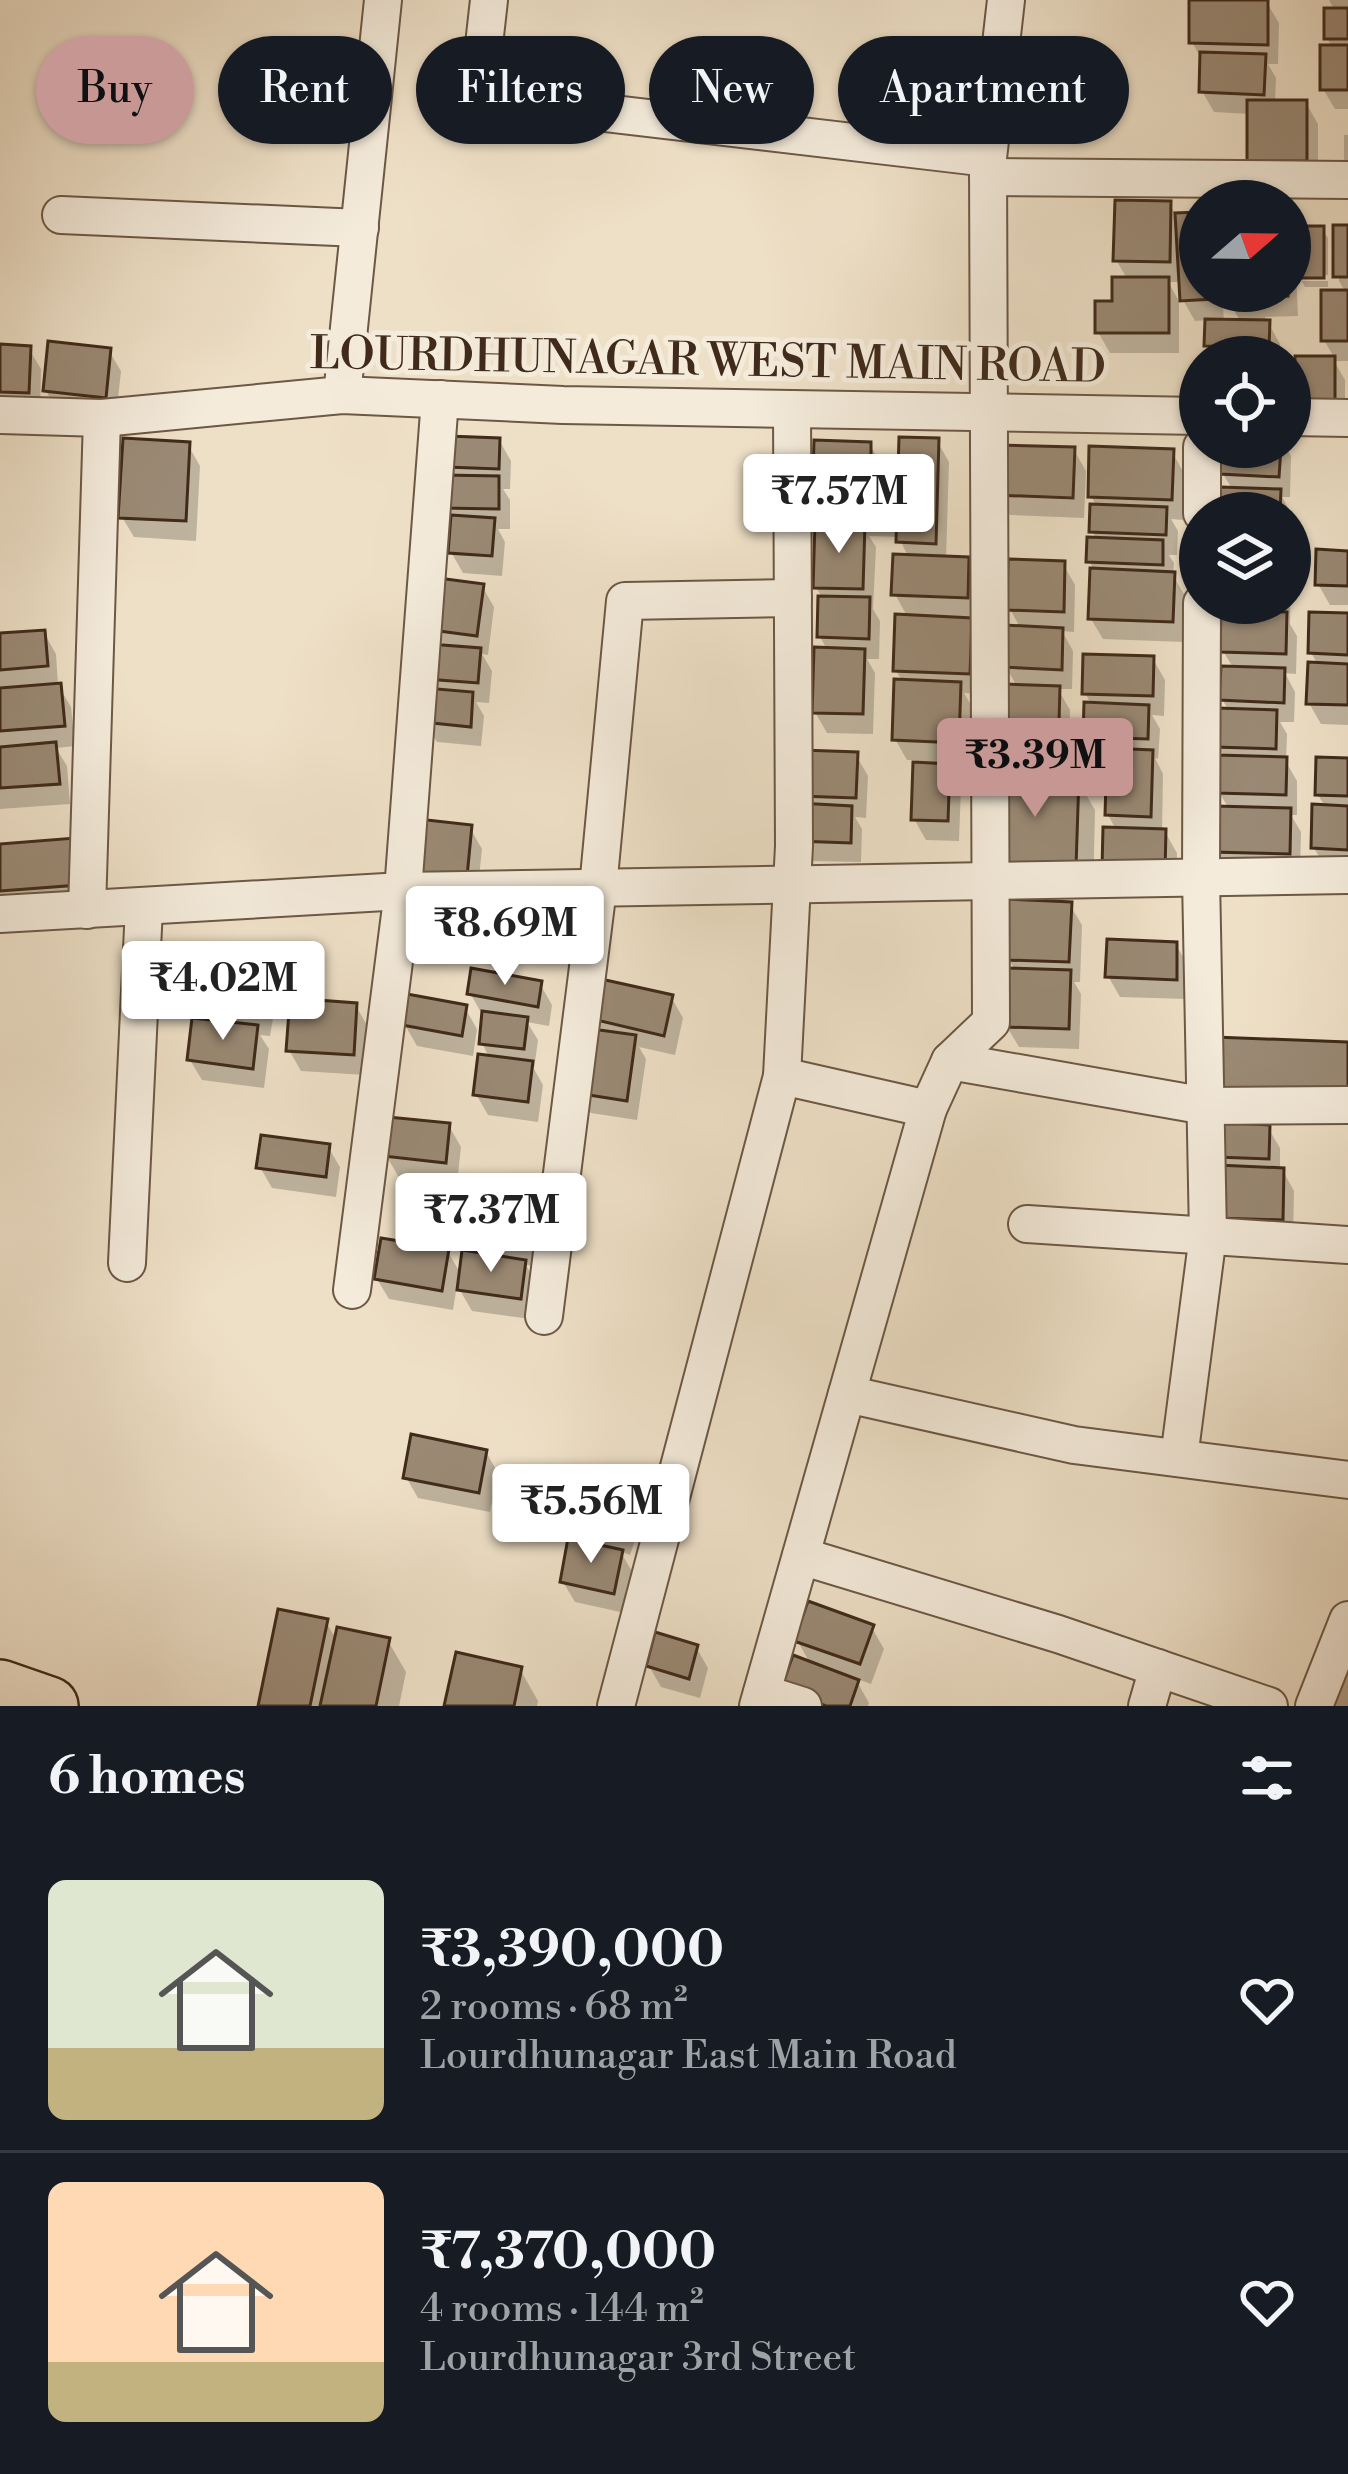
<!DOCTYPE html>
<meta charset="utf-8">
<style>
:root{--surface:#171b24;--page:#20242c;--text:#f1f3f6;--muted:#9ea1a6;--line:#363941;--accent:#c59692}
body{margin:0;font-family:"Libre Bodoni",serif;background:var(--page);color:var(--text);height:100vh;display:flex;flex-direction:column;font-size:45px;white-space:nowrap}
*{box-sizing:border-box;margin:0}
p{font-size:39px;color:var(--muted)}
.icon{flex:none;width:66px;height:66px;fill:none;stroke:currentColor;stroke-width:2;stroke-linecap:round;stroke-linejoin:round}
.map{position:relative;height:1706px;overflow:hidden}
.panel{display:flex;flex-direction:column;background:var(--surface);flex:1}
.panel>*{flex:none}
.banner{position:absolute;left:36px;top:36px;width:1278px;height:108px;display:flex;gap:24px}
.needle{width:78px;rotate:70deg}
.tools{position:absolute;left:1179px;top:180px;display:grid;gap:24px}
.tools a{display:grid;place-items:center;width:132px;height:132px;border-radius:50%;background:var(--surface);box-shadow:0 3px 9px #0004;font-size:60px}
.price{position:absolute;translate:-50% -102px;padding:0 27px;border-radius:12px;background:#fff;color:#222;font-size:39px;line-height:78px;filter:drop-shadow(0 3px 6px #0008)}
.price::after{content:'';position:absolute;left:50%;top:72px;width:36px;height:27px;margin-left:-18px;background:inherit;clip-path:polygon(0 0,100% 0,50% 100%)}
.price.active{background:var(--accent);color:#111}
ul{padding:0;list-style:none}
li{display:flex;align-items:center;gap:36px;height:300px;padding:0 48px}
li+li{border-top:3px solid var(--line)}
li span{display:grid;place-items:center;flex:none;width:336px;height:240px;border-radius:18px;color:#555}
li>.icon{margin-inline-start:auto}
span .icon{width:144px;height:144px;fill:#fffc;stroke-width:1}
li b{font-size:51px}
h2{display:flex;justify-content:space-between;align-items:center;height:144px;padding:0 48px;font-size:51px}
.tag{padding:0 42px;border-radius:54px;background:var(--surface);box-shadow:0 3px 9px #0004;font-size:42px;line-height:108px}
.tag.active{background:var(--accent);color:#111}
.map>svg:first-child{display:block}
.shadow{fill:#0003}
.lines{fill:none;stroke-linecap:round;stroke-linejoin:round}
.canal{stroke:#b3a28c;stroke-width:39}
.building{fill:#9a8974;stroke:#402a1a;stroke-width:3}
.street-casing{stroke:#6c5845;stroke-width:40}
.primary-casing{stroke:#402a1a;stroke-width:62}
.street{stroke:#f4ebdb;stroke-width:36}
.primary{stroke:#eee0c7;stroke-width:57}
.labels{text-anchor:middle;stroke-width:10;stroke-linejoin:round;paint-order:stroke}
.street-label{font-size:45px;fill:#402a1a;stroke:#f4ebdb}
</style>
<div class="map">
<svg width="1348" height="1706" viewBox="0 0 1348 1706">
<rect width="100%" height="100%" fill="#eee0c7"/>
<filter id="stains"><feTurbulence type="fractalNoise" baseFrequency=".00167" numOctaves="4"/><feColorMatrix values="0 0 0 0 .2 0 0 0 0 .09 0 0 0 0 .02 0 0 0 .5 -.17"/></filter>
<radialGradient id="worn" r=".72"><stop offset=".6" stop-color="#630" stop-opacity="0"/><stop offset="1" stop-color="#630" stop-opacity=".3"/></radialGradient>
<g class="shadow">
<path d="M1329,0H1348V109H1335L1323,89L1333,48L1327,38L1335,11Z"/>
<path d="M1267,3L1279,23L1278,64H1268L1276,78L1275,103H1306L1318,124V181H1262L1250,160V114L1214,112L1202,91L1203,62L1192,42Z"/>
<path d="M1344,135H1348V178L1344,171Z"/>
<path d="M1170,204L1176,216L1200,215V291H1222L1224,322H1241L1222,291H1290V237L1300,254L1322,229L1328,238V275H1301V279L1296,271L1298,316L1265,317L1280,344V357H1214L1207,345L1208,320L1195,321L1183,300L1182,282H1168L1179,301V353H1110L1098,332L1128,280L1116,260Z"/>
<path d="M1348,228V361H1334L1345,380V428L1298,359H1335L1324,340L1346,293L1339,281V275Z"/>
<path d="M1302,281H1328V287H1305Z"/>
<path d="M0,347L29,349L41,369L40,413L0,407Z"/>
<path d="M109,351L121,371L116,417L58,411L46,391Z"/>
<path d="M499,440L511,461L510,489H503L510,500V529H498L505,542L502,576L463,573L451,552L453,522L445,508L456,478L449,467Z"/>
<path d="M937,441L949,462L946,559L967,560L979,580L978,617H968L982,641L981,694L964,693L971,705L970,763L946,762L961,787L959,841L926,840L914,819L916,760H907L895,739L903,682L896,671L908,618L895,594L908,557L899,537L869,536L876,547L873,609L880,621L879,659H867L875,673L873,734L827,733L815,712L828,651L820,637L821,596L816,587L830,525L824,514V488L816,474L870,445L882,466L881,495H885L900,521Z"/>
<path d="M188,445L200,466L196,541L134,537L122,517Z"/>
<path d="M1224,447H1286L1291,456L1290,497H1282L1291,513L1290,542V513H1222L1233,490L1223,474Z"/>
<path d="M1074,450L1086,471L1084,518L1010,515L998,494Z"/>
<path d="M1172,452L1184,473L1183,520L1171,519L1178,531L1177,555H1169L1174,563L1173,575L1185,596L1184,642L1103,639L1091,619L1093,568L1089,561L1097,540L1092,531L1097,507L1091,496Z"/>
<path d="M1348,554V605H1330L1318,584Z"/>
<path d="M1063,564L1075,585L1074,632L1062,631L1073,651L1072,689H1058L1070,710L1068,778L1077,779L1095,810L1093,898L1013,895L1017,776L1005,756L1018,688L1006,667L1021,629L1010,609Z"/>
<path d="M1290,576L1291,579L1290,624L1297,636L1296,674L1285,673L1295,692L1294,722H1280L1287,734L1286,762L1297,781V815H1291L1301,832L1300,874L1227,872L1215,851L1229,809L1219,792L1225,758L1218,746L1229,711L1222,699L1234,669L1223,651L1232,613L1226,603H1290Z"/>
<path d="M482,586L494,607L488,655L482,654L492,671L489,703L476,702L484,716L481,746L437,742L425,722L429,679L445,648L434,629Z"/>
<path d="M1348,616V725L1321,724L1309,703L1319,666L1311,653Z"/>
<path d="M44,633L56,654L58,685L71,707L75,746L56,748L67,766L70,804L0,809V636Z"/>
<path d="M1153,659L1165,680L1164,716L1152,715L1160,729L1158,759L1155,758L1163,774L1162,832H1165L1177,853L1176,892L1117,831L1108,815L1110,757H1098L1086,736L1092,706L1085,693Z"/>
<path d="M856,755L868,776L866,818L855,817L862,829L861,862L811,861L802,795Z"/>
<path d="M1348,761V869L1326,868L1314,848L1326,808L1318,795Z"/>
<path d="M420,823L470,828L482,849L476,906Z"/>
<path d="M74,841L89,905L0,902V847Z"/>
<path d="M1070,905L1082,925L1080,982H1074L1081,994L1079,1049L1019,1047L1007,1027L1016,971L1008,959Z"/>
<path d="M1176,945L1188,965L1187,999L1120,997L1108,976Z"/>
<path d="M540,984L552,1005L549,1026L527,1022L538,1040L534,1069L543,1085L538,1122L488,1115L476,1094L490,1059L482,1043L485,1014H482L470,993Z"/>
<path d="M263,986L275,1007L270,1036L260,1035L269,1049L264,1088L202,1080L190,1060L209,1023L199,1006Z"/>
<path d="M671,997L683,1018L675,1055L639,1047L646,1059L637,1120L591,1113L579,1093L604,1033L595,1019Z"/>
<path d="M356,1006L368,1027L365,1075L301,1071L289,1050Z"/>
<path d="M465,1008L477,1029L473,1056L417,1046L405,1025Z"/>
<path d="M1217,1040L1348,1045V1125L1265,1123L1280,1148V1170L1283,1171L1294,1191L1293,1239L1219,1217Z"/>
<path d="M449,1126L461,1147L457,1183L398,1176L386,1155Z"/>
<path d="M328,1147L340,1167L336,1197L272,1188L260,1167Z"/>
<path d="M528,1216L540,1237L536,1266L526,1265L536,1283L531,1319L472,1311L457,1285L453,1310L389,1299L377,1279L448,1252L462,1276L474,1255L464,1238Z"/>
<path d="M486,1452L498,1473L490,1512L418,1498L406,1477Z"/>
<path d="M635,1487L646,1508L630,1555L620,1551L633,1573L625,1613L575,1602L563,1582L600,1544L586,1539L574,1518Z"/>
<path d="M326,1622L337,1641H388L406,1672L399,1706H261Z"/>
<path d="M872,1628L884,1649L871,1684L855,1678L869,1703L868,1706H794L811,1665L797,1640Z"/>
<path d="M696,1647L708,1668L700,1698L661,1687L649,1666Z"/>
<path d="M520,1669L538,1701L537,1706H447Z"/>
</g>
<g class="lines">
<path class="canal" d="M1340,1706L1348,1685"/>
</g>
<g class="building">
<path d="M1189,0H1268V45L1189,43Z"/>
<rect x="1324" y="8" width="24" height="31"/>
<rect x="1320" y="45" width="28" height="45"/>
<path d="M1200,52L1266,54L1264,95L1199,92Z"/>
<rect x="1247" y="100" width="60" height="61"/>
<path d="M1115,200L1171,201L1170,262L1113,261Z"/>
<path d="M1200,212V291H1213L1214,299L1180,301L1175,213Z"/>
<rect x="1333" y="225" width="15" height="52"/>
<rect x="1297" y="226" width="27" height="52"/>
<path d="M1112,277H1169V333H1095V301H1112Z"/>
<rect x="1321" y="290" width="27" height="51"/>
<path d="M1223,291H1288V296L1223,299Z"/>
<path d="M1205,319L1270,320L1269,347L1204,346Z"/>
<path d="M48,341L111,348L106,398L43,391Z"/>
<path d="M0,344L31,346L29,393L0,392Z"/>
<rect x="1295" y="356" width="40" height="52"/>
<path d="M447,436L500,438L499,469L446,467Z"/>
<path d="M899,437L939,438L936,544L896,542Z"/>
<path d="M123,438L190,442L186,521L118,518Z"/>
<path d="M814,440L871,442V477L813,475Z"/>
<path d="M997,445L1075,447L1073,498L995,495Z"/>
<path d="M1089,446L1174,449L1172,500L1088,497Z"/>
<path d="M1221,447H1281L1279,477L1220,474Z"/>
<path d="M442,475L499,476V509L442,508Z"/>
<path d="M1220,487L1281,489L1280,513H1219Z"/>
<path d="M821,489L886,492L885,517L821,515Z"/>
<path d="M1090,504L1167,507L1166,535L1089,532Z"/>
<path d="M451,515L495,518L492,556L448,553Z"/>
<path d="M815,522L865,523L863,589L813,588Z"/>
<path d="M1087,537L1163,540V565L1086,562Z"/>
<path d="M1316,549L1348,551V586L1315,585Z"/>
<path d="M893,554L969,557L968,598L891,595Z"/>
<path d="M1008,559L1065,561L1064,612L1007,610Z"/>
<path d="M1090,568L1175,572L1173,622L1088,619Z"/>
<path d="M438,578L484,584L477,636L431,630Z"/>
<path d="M818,596L870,597L869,639L817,637Z"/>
<path d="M1221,610L1287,612L1286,654L1220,652Z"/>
<path d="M1309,612L1348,613V655L1308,653Z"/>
<path d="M895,614L972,618L970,674L893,671Z"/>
<path d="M1004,625L1063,628L1062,670L1003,667Z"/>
<path d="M45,630L48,666L0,670V633Z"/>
<path d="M429,644L481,648L478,683L426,679Z"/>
<path d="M814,647L865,649L863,714L812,713Z"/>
<path d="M1083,654L1154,656L1153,696L1082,694Z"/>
<path d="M1308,662L1348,664V705L1306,704Z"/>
<path d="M1221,666L1285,668L1284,703L1219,700Z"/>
<path d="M894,679L961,682L959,743L892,740Z"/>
<path d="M61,683L65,726L0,731V688Z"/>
<path d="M1004,684L1060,686L1058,758L1002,757Z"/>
<path d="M425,688L473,692L471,727L422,722Z"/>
<path d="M1084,702L1149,705L1148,739L1083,737Z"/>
<path d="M1216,708L1277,710L1276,749L1215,747Z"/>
<path d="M56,742L60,784L0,788V747Z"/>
<path d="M1107,748L1153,750L1151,817L1105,815Z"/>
<path d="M801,750L858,752L856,798L799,796Z"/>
<path d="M1216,755L1287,757L1286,795L1216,793Z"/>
<path d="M1316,757L1348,758V796L1315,795Z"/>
<path d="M913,762L950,764L948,821L911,820Z"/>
<path d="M995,773L1079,776L1076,867L992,865Z"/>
<path d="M798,803L852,806L851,843L796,841Z"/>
<path d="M1312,804L1348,806V850L1311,848Z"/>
<path d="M1214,806L1291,808L1290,854L1212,852Z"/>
<path d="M418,819L472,825L466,887L412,881Z"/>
<path d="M1103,827L1166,829L1165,872L1102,869Z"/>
<path d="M75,838L79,885L0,891V844Z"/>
<path d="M1007,899L1072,902L1069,962L1005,960Z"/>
<path d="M1107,939L1177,942V980L1105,977Z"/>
<path d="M471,968L542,981L538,1007L467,994Z"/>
<path d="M1006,968L1071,970L1069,1029L1004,1027Z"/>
<path d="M201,973L265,984L259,1017L196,1006Z"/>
<path d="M601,979L673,995L664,1036L592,1019Z"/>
<path d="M407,994L467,1005L462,1036L402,1025Z"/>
<path d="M290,998L357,1003L354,1055L286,1051Z"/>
<path d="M482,1011L528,1017L524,1049L479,1044Z"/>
<path d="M192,1018L258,1025L253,1069L187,1060Z"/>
<path d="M585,1028L636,1035L627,1101L576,1093Z"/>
<path d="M1214,1037L1348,1042V1096L1212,1091Z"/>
<path d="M478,1054L533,1061L528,1102L473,1095Z"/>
<path d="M388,1117L450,1123L446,1163L383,1156Z"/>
<path d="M1217,1122L1270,1125L1269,1159L1216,1157Z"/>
<path d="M261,1135L330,1144L326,1177L256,1168Z"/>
<path d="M1217,1165L1284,1168L1283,1220L1216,1218Z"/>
<path d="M465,1205L530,1213L526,1247L461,1238Z"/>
<path d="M381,1238L449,1249L442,1291L374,1279Z"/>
<path d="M462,1250L526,1260L521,1299L457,1290Z"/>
<path d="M411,1434L487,1450L479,1493L403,1478Z"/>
<path d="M589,1468L637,1485L619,1535L571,1518Z"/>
<path d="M568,1538L623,1550L614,1594L560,1582Z"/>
<path d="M808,1601L874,1625L860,1664L794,1641Z"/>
<path d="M278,1609L328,1619L310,1706H258Z"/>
<path d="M337,1627L390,1638L376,1706H320Z"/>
<path d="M655,1632L698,1645L689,1679L646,1666Z"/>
<path d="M456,1652L522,1667L514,1706H444Z"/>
<path d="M793,1655L859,1680L850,1706H826L781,1689Z"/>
</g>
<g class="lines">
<g class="street-casing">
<g id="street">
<path d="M489,0L478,98L988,158"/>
<path d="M988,177L1348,180"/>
<path d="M61,215L360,228"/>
<path d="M342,395L383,0"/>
<path d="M0,415L102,418L342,395L563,405L1200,416"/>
<path d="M1290,417L1348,418"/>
<path d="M1202,513V447"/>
<path d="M87,910L102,418"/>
<path d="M0,914L403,891L1348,875"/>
<path d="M950,1061L1206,1106L1348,1105"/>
<path d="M928,1109L950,1061L991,1022L988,158L1006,0"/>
<path d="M1027,1224L1348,1245"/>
<path d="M127,1263L144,907"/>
<path d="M352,1290L403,891L440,399"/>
<path d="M544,1316L598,888L625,601L793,598"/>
<path d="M847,1394L1074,1445L1348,1480"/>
<path d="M1179,1458L1208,1235L1201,878L1202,603"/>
<path d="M801,1556L1058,1634L1269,1706"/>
<path d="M762,1693L803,1706"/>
<path d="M616,1706L782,1076"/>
<path d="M758,1706L928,1109L782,1076L794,846L792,409"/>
<path d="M1147,1706L1158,1668"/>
<path d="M1314,1706L1348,1620"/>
</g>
</g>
<g class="primary-casing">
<path id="primary" d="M0,1689L49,1706"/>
</g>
<use href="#street" class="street"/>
<use href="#primary" class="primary"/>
</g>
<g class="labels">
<g class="street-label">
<text transform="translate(708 359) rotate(1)" y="16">LOURDHUNAGAR WEST MAIN ROAD</text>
</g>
</g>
<rect width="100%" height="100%" filter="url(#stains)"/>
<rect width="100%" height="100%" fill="url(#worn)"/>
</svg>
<div class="tools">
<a><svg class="needle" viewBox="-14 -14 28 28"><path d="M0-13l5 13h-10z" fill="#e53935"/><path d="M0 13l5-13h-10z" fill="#9ea1a6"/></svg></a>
<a><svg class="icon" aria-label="locate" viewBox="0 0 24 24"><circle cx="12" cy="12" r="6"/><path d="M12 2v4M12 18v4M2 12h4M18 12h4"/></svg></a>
<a><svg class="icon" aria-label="layers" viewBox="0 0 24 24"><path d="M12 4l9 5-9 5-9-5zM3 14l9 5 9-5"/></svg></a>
</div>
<b class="price" style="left:839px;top:556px">₹7.57M</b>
<b class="price active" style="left:1035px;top:820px">₹3.39M</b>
<b class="price" style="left:505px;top:988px">₹8.69M</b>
<b class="price" style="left:223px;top:1043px">₹4.02M</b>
<b class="price" style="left:491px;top:1275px">₹7.37M</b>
<b class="price" style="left:591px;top:1566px">₹5.56M</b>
<div class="banner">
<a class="tag active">Buy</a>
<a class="tag">Rent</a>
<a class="tag">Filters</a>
<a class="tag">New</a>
<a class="tag">Apartment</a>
</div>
</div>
<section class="panel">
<h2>6 homes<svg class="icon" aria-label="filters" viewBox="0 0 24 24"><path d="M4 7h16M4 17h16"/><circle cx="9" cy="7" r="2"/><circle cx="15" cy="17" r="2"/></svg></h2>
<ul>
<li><span style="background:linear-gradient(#dfe7d0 70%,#c2b280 0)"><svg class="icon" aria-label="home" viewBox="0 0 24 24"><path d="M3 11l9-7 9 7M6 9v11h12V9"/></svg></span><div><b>₹3,390,000</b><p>2 rooms · 68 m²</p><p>Lourdhunagar East Main Road</p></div><svg class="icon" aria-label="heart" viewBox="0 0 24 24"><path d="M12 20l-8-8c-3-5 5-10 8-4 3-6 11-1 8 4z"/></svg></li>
<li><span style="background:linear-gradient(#ffd9b3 75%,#c2b280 0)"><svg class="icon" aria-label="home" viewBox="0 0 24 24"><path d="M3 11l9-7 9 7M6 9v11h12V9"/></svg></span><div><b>₹7,370,000</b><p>4 rooms · 144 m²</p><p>Lourdhunagar 3rd Street</p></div><svg class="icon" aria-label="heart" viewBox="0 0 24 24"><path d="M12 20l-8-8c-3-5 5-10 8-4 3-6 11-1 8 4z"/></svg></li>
</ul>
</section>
